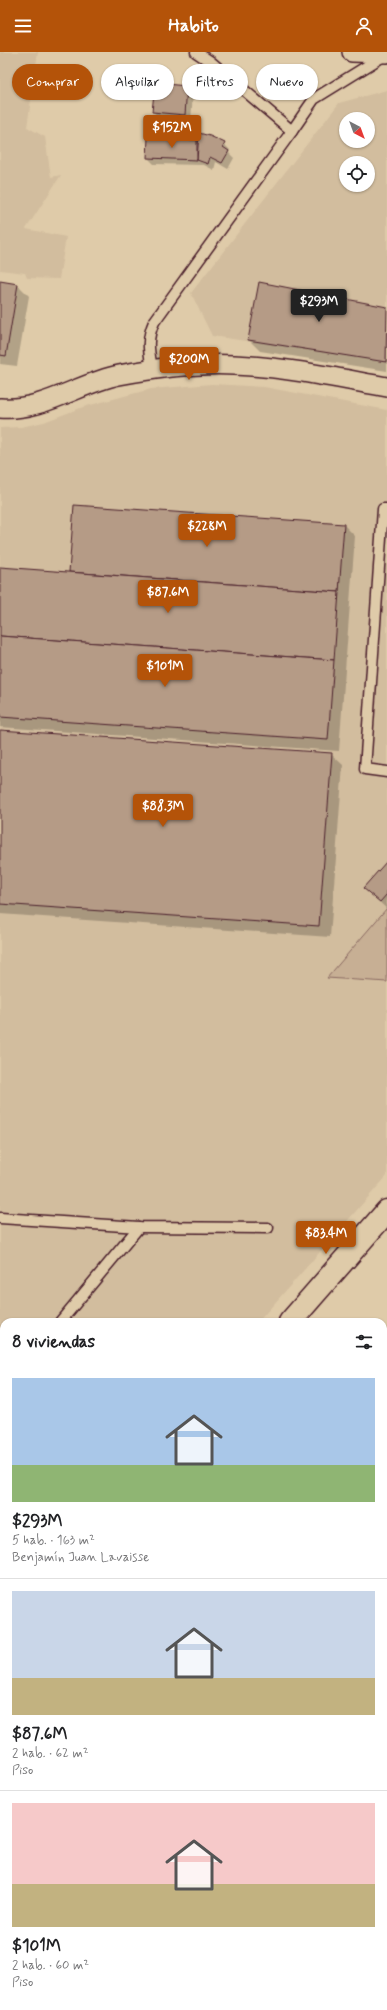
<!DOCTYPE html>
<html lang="es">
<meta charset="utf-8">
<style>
:root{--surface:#fff;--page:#f2f2f2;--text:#202124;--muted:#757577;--line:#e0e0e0;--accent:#b45309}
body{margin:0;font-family:Mynerve,sans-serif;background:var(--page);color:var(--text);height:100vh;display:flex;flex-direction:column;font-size:15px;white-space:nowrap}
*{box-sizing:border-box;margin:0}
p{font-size:13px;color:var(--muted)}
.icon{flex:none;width:22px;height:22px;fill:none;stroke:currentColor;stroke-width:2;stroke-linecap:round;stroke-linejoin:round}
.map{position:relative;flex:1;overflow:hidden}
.panel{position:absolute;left:0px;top:1266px;width:387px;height:692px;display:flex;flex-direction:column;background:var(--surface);border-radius:12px 12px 0 0;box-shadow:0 1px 3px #0004}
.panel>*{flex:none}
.guide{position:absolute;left:12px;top:12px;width:363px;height:36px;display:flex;gap:8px}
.needle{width:26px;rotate:139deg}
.controls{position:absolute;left:339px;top:60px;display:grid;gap:8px}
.controls a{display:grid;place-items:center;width:36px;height:36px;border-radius:50%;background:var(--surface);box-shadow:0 1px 3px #0004;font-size:20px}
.price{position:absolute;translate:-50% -34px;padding:0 9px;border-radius:4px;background:var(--accent);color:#fff;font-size:13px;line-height:26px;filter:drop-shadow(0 1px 2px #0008)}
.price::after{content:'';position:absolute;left:50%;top:24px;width:12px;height:9px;margin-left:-6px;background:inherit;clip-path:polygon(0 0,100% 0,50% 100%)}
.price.selected{background:#222;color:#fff}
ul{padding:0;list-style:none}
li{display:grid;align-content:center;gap:8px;height:212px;padding:0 12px}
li+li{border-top:1px solid var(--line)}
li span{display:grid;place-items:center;height:124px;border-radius:0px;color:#555}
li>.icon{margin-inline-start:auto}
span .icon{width:72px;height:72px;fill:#fffc;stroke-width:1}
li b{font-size:17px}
h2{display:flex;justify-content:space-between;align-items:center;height:48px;padding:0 12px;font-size:17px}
.tag{padding:0 14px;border-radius:18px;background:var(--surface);box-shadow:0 1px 3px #0004;font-size:14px;line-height:36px}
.tag.selected{background:var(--accent);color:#fff}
header{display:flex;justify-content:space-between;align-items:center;height:52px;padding:0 12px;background:var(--accent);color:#fff;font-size:18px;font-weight:700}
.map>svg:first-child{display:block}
.built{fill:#d2bd9e;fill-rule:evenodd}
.green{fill:#c7af94;stroke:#886760}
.shadow{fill:#0003}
.building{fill:#b59b86;stroke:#4a1f2b}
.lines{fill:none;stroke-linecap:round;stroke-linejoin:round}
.lane-casing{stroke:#4a1f2b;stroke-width:13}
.street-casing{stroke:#4a1f2b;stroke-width:22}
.secondary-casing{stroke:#4a1f2b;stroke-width:25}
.lane{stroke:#dfcba9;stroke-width:10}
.street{stroke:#dfcba9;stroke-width:19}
.secondary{stroke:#dfcba9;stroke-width:22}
</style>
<header><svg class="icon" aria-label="menu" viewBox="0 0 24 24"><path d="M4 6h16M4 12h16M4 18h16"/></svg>Habito<svg class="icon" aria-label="person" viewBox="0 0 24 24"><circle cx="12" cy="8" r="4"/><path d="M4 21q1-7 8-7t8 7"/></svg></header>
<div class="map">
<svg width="387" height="1958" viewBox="0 0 387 1958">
<rect width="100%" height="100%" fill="#dfcba9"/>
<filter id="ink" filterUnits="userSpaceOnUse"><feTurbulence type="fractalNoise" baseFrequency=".025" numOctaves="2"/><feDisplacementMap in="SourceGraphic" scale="8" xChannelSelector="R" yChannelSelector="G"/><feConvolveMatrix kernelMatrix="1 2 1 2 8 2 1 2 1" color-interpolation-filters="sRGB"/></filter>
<g filter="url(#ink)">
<g class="built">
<path d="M0,0H38L27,75L45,85L51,125L61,123L26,177L66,185L59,227L27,226L25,221L0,218Z"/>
<path d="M387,38V310L212,284L191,241L339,51ZM346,67H368V89H346ZM346,111H368V133H346Z"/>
<path d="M212,332L264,335L387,358V856L328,926L387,930V1124L258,1270H4V1506L0,1507V376L21,375L44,370L83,355L151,337Z"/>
</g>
<g class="green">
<path d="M387,856V930L327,926Z"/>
<path d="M0,1907L4,1908V1954H185L194,1958H0Z"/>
</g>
<g class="shadow">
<path d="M302,28L308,35L306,46L272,35L266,29Z"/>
<path d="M187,35L193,41L191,69L160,66L153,60Z"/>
<path d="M199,82L224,92L230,98L229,101L234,106L228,117L216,110L214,118L204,113L154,112L148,106L149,87L198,89Z"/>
<path d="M0,230L18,233L29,244L17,314L0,312Z"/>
<path d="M259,231L387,256V319L260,299L249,288Z"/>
<path d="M75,454L344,473L355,484L339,699L0,675V516L69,521Z"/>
<path d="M0,680L331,702L343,713L330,885L0,862Z"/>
<path d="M387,810V857L364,836Z"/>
</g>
<g class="building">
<path d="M269,18L302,28L300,40L265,29Z"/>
<path d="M155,31L187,34L185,63L152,60Z"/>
<path d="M199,81L210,84L225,91L223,95L229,99L222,111L210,105L208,112L197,108Z"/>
<path d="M148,86L197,88V108L147,106Z"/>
<path d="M0,229L18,232L6,304L0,303Z"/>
<path d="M259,230L387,255L386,310L248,288Z"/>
<path d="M74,453L344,472L339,540L69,520Z"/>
<path d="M0,515L339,540L334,608L0,584Z"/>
<path d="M0,584L334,608L328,688L0,665Z"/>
<path d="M0,678L332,701L319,874L0,852Z"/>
<path d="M387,809V842L380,850L363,836Z"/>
</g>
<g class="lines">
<g class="lane-casing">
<g id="lane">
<path d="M196,0L211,10L292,79"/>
<path d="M152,317C149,299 146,288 154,270L292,79L314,47L385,3"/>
<path d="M387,457H383L365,717L387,720"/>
<path d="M0,1166L139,1175L268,1176"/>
<path d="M60,1270L139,1175"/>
<path d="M0,1343L4,1338"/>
<path d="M0,1394L4,1389"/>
</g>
</g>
<g class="street-casing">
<g id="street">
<path d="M352,0L387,1"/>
<path d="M0,356C42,360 79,331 119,323C157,316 196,311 234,313C286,315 336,326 387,335"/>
</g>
</g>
<g class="secondary-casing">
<g id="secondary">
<path d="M290,1270L387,1159"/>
<path d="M0,1528H4"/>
</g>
</g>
<use href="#lane" class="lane"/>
<use href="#street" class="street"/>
<use href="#secondary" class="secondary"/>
</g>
</g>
</svg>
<div class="controls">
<a><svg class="needle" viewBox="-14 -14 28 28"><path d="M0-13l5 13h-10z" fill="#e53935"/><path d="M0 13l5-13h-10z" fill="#757577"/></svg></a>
<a><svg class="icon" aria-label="locate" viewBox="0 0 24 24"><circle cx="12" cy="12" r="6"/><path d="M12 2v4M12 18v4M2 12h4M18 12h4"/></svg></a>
</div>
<b class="price" style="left:172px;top:97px">$152M</b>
<b class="price selected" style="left:319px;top:271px">$293M</b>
<b class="price" style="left:189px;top:329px">$200M</b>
<b class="price" style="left:207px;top:496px">$228M</b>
<b class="price" style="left:168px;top:562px">$87.6M</b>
<b class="price" style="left:165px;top:636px">$101M</b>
<b class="price" style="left:163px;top:776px">$88.3M</b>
<b class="price" style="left:326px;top:1203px">$83.4M</b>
<div class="guide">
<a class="tag selected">Comprar</a>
<a class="tag">Alquilar</a>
<a class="tag">Filtros</a>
<a class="tag">Nuevo</a>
</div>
<section class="panel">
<h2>8 viviendas<svg class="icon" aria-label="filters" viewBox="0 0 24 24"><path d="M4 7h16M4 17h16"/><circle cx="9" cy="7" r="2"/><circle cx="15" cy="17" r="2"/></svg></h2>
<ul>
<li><span style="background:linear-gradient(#a9c7e8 70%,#8fb573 0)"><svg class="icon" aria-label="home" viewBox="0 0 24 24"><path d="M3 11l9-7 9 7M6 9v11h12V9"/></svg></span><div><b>$293M</b><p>5 hab. · 163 m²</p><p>Benjamín Juan Lavaisse</p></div></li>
<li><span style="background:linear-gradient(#c9d6e8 70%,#c2b280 0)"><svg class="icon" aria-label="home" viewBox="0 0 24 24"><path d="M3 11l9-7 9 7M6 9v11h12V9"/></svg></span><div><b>$87.6M</b><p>2 hab. · 62 m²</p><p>Piso</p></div></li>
<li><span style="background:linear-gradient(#f6c9c9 65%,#c2b280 0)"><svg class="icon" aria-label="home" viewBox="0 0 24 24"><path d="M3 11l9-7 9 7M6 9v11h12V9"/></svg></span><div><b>$101M</b><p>2 hab. · 60 m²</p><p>Piso</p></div></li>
</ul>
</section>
</div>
